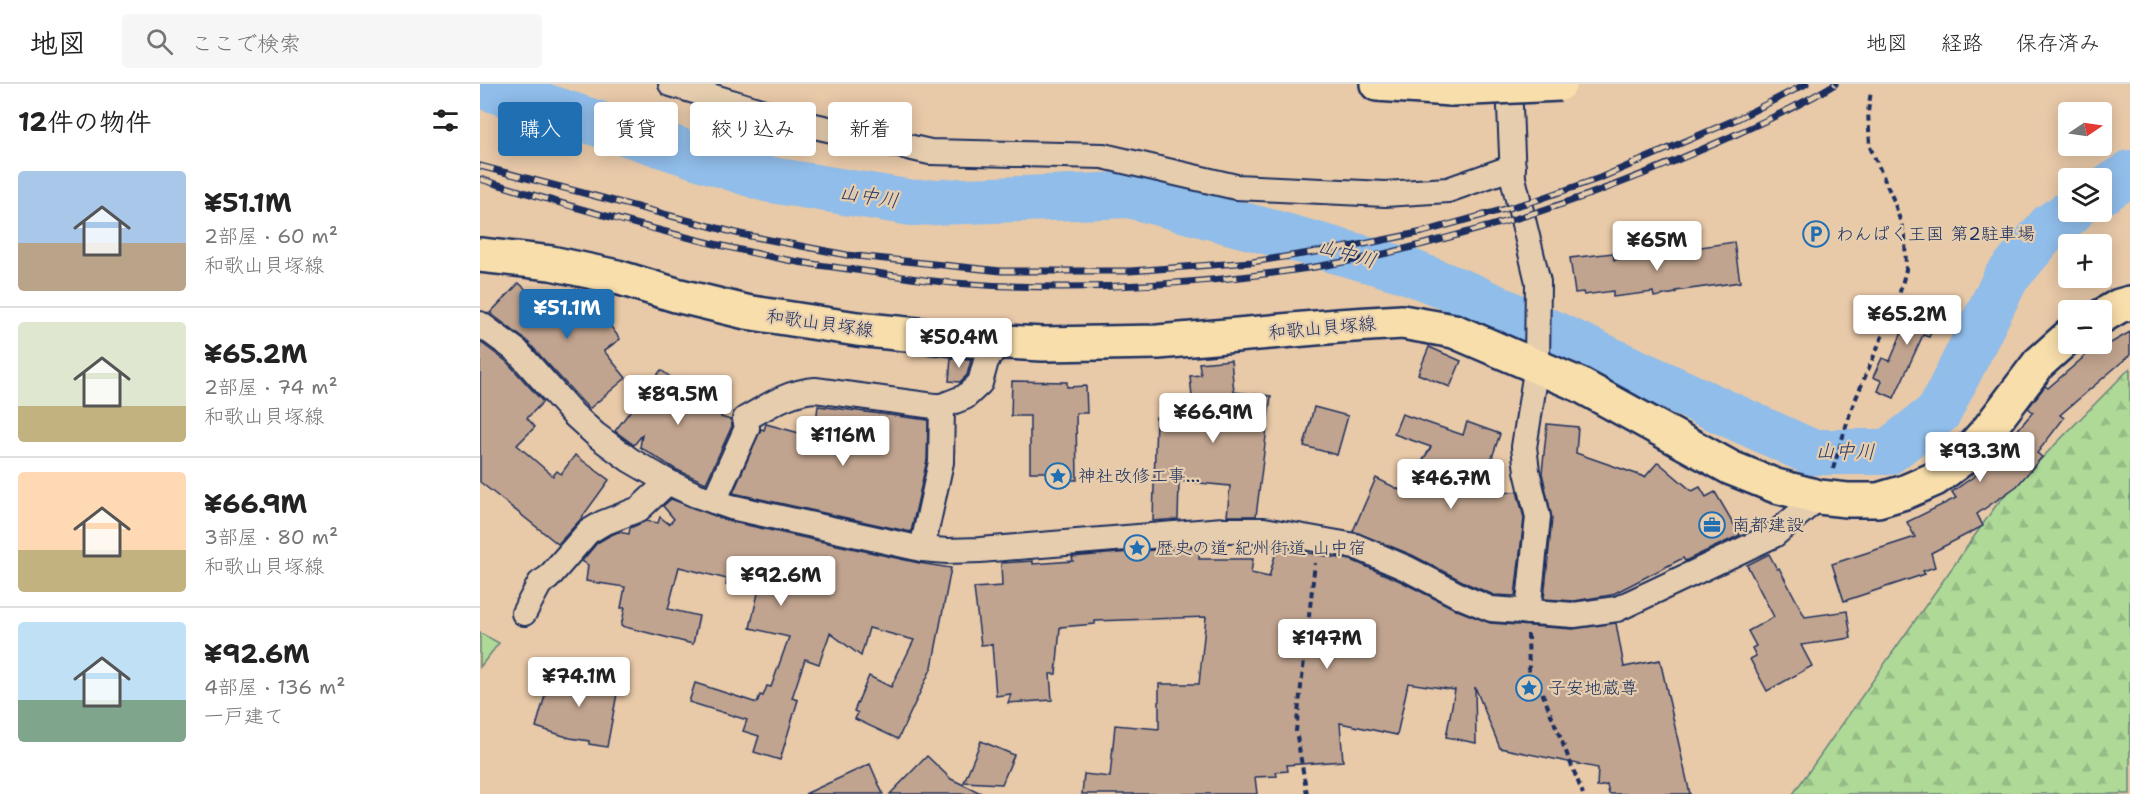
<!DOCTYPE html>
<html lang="ja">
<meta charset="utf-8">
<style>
:root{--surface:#fff;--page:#f6f6f6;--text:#222;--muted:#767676;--line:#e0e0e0;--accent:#1f6fb2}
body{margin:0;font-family:"Shantell Sans","Klee One",sans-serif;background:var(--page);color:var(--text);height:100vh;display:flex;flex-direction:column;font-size:22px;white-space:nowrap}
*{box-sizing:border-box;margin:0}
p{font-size:20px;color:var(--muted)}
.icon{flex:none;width:33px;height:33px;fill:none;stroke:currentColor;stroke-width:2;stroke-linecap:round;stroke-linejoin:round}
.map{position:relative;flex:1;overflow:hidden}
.details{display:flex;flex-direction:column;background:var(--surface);width:480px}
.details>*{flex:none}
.guide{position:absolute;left:18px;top:18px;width:570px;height:54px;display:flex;gap:12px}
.needle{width:39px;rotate:77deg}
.fabs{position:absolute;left:1578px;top:18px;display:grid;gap:12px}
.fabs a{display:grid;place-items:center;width:54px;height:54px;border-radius:6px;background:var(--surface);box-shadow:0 3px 15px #0003;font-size:30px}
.price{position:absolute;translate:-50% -51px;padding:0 14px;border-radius:6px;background:#fff;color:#222;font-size:20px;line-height:39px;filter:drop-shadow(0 2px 3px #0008)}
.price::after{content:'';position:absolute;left:50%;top:36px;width:18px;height:14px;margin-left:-9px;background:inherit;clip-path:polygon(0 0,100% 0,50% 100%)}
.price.active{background:var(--accent);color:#fff}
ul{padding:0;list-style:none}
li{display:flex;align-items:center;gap:18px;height:150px;padding:0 18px}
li+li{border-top:2px solid var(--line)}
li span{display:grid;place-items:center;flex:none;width:168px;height:120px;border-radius:6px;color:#555}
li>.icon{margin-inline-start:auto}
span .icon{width:72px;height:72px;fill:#fffc;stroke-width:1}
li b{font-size:26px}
h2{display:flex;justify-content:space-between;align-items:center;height:72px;padding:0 18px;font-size:26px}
.chip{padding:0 21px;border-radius:6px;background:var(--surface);box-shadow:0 3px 15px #0003;font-size:21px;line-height:54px}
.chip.active{background:var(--accent);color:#fff}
header{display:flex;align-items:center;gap:36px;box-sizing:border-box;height:84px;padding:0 30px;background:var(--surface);border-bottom:2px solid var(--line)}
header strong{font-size:28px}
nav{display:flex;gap:33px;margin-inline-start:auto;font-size:21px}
.search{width:420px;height:54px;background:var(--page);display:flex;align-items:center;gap:15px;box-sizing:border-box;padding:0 21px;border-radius:6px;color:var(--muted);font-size:22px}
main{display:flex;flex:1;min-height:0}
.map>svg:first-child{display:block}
.forest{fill:url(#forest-firs);stroke:#65847a;stroke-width:1.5}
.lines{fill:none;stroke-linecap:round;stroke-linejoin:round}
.river{stroke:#90bdea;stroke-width:46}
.building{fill:#c1a48f;stroke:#1b2f5e;stroke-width:1.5}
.minor-casing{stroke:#1b2f5e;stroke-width:28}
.primary-casing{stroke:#1b2f5e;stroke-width:38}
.motorway-casing{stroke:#1b2f5e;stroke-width:38}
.path{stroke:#1b2f5e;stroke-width:4;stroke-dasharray:6 4.5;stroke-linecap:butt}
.minor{stroke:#e6cdae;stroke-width:24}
.primary{stroke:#f8deab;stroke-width:33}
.motorway{stroke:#f8deab;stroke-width:33}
.rail-casing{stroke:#1b2f5e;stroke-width:7}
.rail{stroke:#e6cdae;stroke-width:4.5;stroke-dasharray:14;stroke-linecap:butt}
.motorway-bridge-casing{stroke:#1b2f5e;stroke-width:38;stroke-linecap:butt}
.motorway-bridge{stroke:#f8deab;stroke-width:33}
.labels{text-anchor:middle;stroke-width:4.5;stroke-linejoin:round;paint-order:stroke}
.poi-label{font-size:18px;fill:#1b2f5e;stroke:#e6cdae;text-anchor:start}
.street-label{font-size:18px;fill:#1b2f5e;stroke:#e6cdae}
.water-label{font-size:20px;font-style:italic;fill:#273d6c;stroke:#e6cdae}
</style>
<header>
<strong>地図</strong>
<div class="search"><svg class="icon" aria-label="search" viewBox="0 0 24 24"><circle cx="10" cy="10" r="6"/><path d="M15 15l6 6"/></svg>ここで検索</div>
<nav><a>地図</a><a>経路</a><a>保存済み</a></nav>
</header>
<main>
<section class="details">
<h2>12件の物件<svg class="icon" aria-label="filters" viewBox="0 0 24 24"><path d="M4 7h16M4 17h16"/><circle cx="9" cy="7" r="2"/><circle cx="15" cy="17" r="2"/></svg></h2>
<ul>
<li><span style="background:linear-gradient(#a9c7e8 60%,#b9a48a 0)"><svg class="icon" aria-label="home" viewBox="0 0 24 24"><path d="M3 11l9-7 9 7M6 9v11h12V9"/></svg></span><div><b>¥51.1M</b><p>2部屋 · 60 m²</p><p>和歌山貝塚線</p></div></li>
<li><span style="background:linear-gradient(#dfe7d0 70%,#c2b280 0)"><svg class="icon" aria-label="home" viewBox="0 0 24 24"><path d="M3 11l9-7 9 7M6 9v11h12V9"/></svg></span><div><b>¥65.2M</b><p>2部屋 · 74 m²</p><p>和歌山貝塚線</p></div></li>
<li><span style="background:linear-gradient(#ffd9b3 65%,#c2b280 0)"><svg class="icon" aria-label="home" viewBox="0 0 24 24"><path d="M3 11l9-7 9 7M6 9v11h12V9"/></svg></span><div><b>¥66.9M</b><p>3部屋 · 80 m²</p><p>和歌山貝塚線</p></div></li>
<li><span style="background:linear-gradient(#bfe0f5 65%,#7fa58c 0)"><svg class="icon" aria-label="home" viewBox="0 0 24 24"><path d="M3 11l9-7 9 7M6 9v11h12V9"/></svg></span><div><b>¥92.6M</b><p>4部屋 · 136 m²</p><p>一戸建て</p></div></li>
</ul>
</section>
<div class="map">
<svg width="1650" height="710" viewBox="0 0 1650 710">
<defs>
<pattern id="forest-firs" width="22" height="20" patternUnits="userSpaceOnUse" patternTransform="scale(1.5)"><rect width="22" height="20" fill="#afd997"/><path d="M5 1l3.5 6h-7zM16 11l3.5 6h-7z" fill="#96bb85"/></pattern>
</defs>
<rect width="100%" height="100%" fill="#e8c9a8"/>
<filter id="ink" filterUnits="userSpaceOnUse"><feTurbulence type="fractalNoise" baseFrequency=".0167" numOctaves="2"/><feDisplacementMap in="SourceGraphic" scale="12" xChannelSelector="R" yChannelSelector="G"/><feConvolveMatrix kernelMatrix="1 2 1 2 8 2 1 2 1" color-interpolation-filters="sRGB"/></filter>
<g filter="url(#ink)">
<g class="forest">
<path d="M1650,284V710H1313L1517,420Z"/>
<path d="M0,549L19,559L0,583Z"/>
</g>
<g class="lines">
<g class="river">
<path d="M0,1L286,95L432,119L649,111L801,151L925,186L991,212L1331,368H1408L1459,328L1526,194L1570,142L1591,128"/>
<path d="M1622,108L1650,89"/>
</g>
</g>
<g class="building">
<path d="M1254,158L1260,198L1196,207V209L1174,213L1173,208L1133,213V207L1104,211L1103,208L1095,209L1090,174L1133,169L1134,176Z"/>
<path d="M39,199L68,226L98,205L107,217L114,211L129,228L123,232L140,255L124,267L146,294L109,325L47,257L10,229Z"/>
<path d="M1437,212L1462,223L1449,253L1443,251L1414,314L1398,307L1402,297L1393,293L1402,274L1410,277Z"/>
<path d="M1650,248V271L1580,331L1584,334L1557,369L1562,373L1537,402L1497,430L1503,442L1451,469L1455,483L1443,487L1445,490L1364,517L1352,480L1435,453L1427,438L1476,414L1472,408L1503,386L1553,328L1548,324L1565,302L1568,304L1619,260L1622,264Z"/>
<path d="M0,258L27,278L63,318L47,334L55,343L37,361L73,392L77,387L81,390L95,371L129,396L100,436L78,460L0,398Z"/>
<path d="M949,263L981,277L970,303L938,290Z"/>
<path d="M471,274L491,276L487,291L480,298L469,297Z"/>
<path d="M751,276L754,308L791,312L776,432H747L750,402L699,397L698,435L673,437L676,333L714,334L710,292L721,291L719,279Z"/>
<path d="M181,286L197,298L201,293L245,326L241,333L251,336L252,342L226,399L195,385L160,363L162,351L154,361L135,347Z"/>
<path d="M532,297L587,298V303L606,302L607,329H596L597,396H578V394H572L571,388H550V332H531Z"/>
<path d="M338,322L448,336L447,376L431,448L253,409L281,345L284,346L286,340L334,353Z"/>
<path d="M834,323L868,332L857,371L824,362Z"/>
<path d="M922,330L983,351L987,338L1020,350L1004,397L1024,409L1037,407L1044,434L1035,512L1014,511L988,500L932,471L873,447L896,394L924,408L951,363L914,350Z"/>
<path d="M1067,340L1098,343L1096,369L1165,393L1178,378L1212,407L1220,403L1226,413L1235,408L1260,451L1205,477L1203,474L1131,511L1094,517L1064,515L1072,434L1062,389Z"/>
<path d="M191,415L248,437L439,479L471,484L452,583L418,655L375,635L378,629L374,627L389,592L411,603L434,556L389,544L381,572L350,549L339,580L325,575L312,614L318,616L300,676L274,668L279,652L263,647L267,636L209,618L215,599L277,619L280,611L283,612L287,602L291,603L309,553L270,544L279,505L246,501L247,495L199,483L188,525L219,532L213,560L141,542L145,524H141L145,503L106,497L108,481L102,477L117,459L129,452L138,448L149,450L150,444L166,437L178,439L180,433L189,440L194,435L183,422Z"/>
<path d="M720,462L719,475H773L771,489L789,493L797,464L871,476L920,497L977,526L1010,539L1093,545L1136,539L1144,583L1180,576L1210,710H1129L1127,701L1117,703L1118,684L1020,664L995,603L996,659L966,653L975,606L928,599L917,651L860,639L863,677L807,681L808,687L796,688L797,692L775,693L777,710H602L604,690L630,693L635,641L679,645V600H719L726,533L615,537V540L580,543L576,590H570L572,616L528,619L531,610L516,612L512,560L501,561L494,504L522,502L521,479L553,477V480L593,477L592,473Z"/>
<path d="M1289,470L1297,485L1299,484L1325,533L1367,527L1371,554L1321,561L1332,582L1287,607L1270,575L1276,572L1272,564L1276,562L1268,547L1294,533L1267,481Z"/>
<path d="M72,587L139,599L127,663L109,660V657L90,654L56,643Z"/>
<path d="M501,657L534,671L522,700L484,698Z"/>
<path d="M447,672L471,695L503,710H410Z"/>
<path d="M390,680L403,710H325Z"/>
</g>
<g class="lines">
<g class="minor-casing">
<g id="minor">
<path d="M191,0L317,38L450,68L623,72L756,103L905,110L968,106L1033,83"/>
<path d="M1029,0L1033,94L1058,198L1057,281L1044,363L1047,387L1058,433L1048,528"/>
<path d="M0,240L37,267L93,330L116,351L150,376L188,398L216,411L251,423L442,465L467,467L500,466L743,446H784L875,462L926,484L982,513L1011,525L1094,531L1137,525L1294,451L1339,413"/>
<path d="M234,417L267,344L265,335C288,322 308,308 335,306L454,322H462"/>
<path d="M442,465L461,378L462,322L485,313L500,299L506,277L519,258"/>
<path d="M44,529L60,499L68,494L108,448L123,439L159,425L188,398"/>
</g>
</g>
<g class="primary-casing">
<g id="primary">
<path d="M0,171L71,179L137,193L196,211L266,228L377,245L487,256L563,260L678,258L858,242L922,238L974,247L1100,301L1251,384L1296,402L1339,413L1367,416H1398L1425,408L1455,395L1483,374L1509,345L1559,279L1588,253"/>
<path d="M1622,232L1639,222L1650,219"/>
</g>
</g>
<g class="motorway-casing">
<path id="motorway" d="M897,0L971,5"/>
</g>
<g class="path">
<path d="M1353,385L1371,326L1418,215L1426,186L1425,152L1414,117L1390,63L1388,28L1391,7"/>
<path d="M1048,550L1049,589L1062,608L1103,710"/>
<path d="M827,710L816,647L835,479"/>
</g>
<use href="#minor" class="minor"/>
<use href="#primary" class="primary"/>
<use href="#motorway" class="motorway"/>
<g class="rail-casing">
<g id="rail">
<path d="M0,82L260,150L367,171L521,187H650L772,178L874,162L943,148L1057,116L1120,94L1257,35L1326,0"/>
<path d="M0,95C101,126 203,155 307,176C334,181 363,184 390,188C418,192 446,197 474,199C608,209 749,200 881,175C929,165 977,151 1024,138C1102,116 1174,87 1248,54C1285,37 1321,21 1355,0"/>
</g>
</g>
<use href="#rail" class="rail"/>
<g class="motorway-bridge-casing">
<path id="motorway-bridge" d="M971,5L1080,0"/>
</g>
<use href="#motorway-bridge" class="motorway-bridge"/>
</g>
</g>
<defs>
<g id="parking-ring" transform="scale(1.35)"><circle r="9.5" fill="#e6cdae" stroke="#1f6fb2" stroke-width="1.5"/><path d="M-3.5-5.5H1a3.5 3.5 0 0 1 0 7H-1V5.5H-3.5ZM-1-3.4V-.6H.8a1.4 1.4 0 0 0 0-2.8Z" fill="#1f6fb2"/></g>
<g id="sight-ring" transform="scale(1.35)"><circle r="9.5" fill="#e6cdae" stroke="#1f6fb2" stroke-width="1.5"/><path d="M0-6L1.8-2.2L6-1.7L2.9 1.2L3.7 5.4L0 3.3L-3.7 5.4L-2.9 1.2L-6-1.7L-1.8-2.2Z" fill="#1f6fb2"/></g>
<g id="office-ring" transform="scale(1.35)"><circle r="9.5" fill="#e6cdae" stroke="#1f6fb2" stroke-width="1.5"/><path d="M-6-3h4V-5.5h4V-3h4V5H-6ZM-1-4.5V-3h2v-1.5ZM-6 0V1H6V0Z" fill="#1f6fb2"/></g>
</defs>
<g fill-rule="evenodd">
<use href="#parking-ring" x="1336" y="150"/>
<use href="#sight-ring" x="578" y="392"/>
<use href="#office-ring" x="1232" y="441"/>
<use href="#sight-ring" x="657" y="464"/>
<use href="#sight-ring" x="1049" y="604"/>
</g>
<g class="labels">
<g class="poi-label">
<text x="1356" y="156">わんぱく王国 第2駐車場</text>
<text x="598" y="398">神社改修工事…</text>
<text x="1252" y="447">南都建設</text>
<text x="676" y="470">歴史の道 紀州街道 山中宿</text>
<text x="1068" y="610">子安地蔵尊</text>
</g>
<g class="street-label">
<text transform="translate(340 239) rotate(8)" y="6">和歌山貝塚線</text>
<text transform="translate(842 244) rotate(-5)" y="6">和歌山貝塚線</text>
</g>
<g class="water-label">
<text transform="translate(389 112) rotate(9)" y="7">山中川</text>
<text transform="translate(867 169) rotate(16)" y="7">山中川</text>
<text transform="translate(1365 367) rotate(1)" y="7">山中川</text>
</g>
</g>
</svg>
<div class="fabs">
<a><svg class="needle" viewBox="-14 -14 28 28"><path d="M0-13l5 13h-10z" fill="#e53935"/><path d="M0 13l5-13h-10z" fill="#767676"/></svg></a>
<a><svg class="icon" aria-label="layers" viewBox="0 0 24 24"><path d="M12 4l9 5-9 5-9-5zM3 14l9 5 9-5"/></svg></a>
<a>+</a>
<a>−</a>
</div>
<b class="price" style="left:1177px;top:188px">¥65M</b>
<b class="price active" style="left:87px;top:256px">¥51.1M</b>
<b class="price" style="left:1427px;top:262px">¥65.2M</b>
<b class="price" style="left:479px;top:285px">¥50.4M</b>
<b class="price" style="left:198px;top:342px">¥89.5M</b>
<b class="price" style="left:733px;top:360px">¥66.9M</b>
<b class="price" style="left:363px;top:383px">¥116M</b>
<b class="price" style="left:1500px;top:399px">¥93.3M</b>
<b class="price" style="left:971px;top:426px">¥46.7M</b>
<b class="price" style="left:301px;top:523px">¥92.6M</b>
<b class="price" style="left:847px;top:586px">¥147M</b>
<b class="price" style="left:99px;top:624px">¥74.1M</b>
<div class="guide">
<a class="chip active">購入</a>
<a class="chip">賃貸</a>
<a class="chip">絞り込み</a>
<a class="chip">新着</a>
</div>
</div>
</main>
